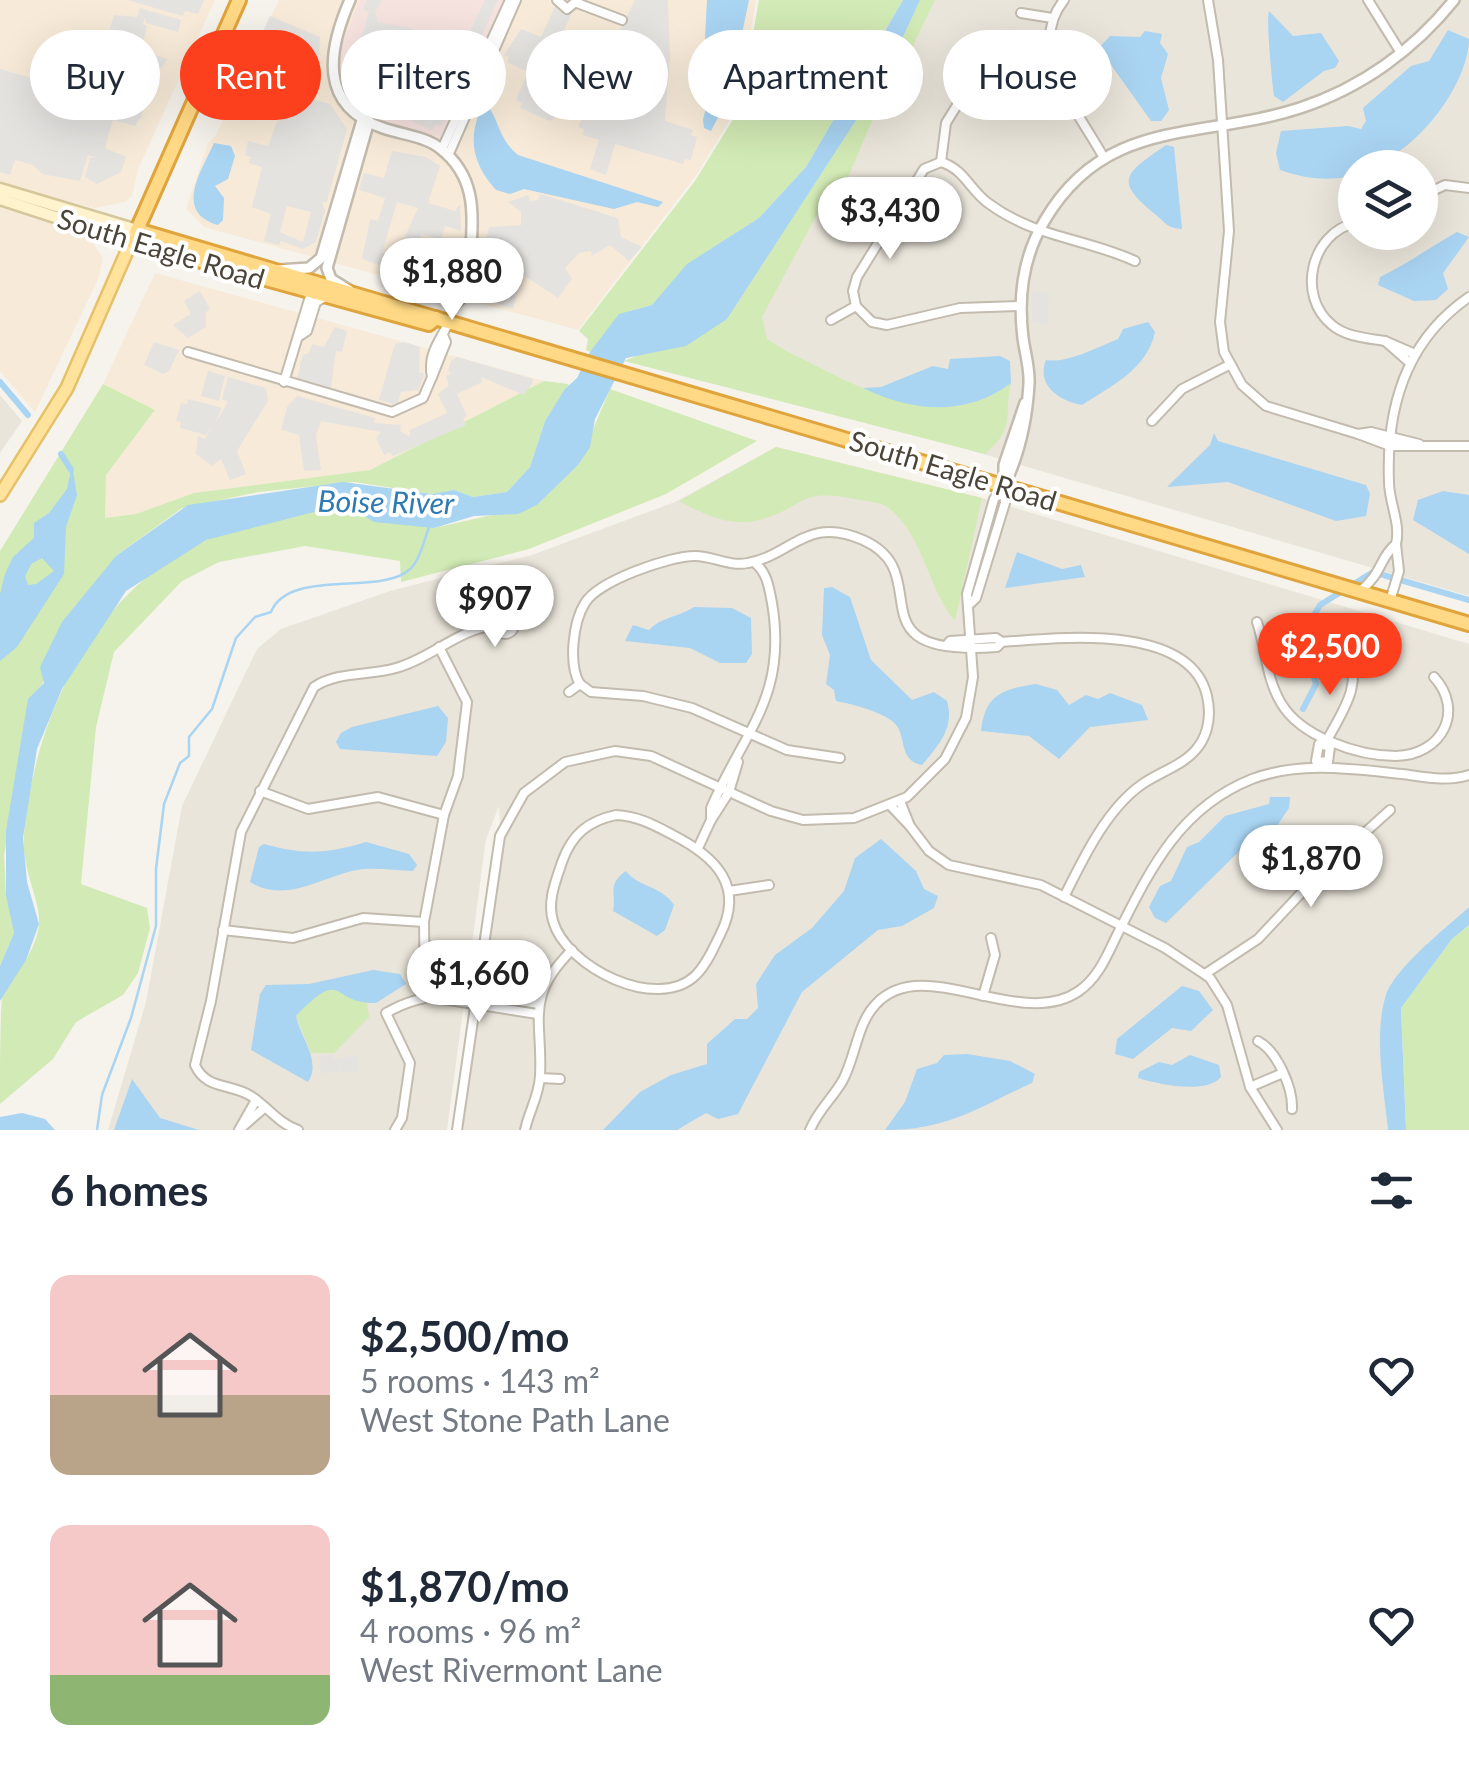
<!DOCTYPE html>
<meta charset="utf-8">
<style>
:root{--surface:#fff;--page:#f6f6f7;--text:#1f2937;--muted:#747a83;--accent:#fc3f1d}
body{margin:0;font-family:Lato,sans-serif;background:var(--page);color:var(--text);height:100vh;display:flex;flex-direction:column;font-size:38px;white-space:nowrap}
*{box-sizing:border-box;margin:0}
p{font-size:32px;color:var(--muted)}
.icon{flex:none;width:55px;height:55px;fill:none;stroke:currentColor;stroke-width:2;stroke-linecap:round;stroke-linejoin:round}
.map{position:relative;height:1130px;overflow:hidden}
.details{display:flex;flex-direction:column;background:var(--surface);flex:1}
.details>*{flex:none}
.banner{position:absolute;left:30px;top:30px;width:1410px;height:90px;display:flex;gap:20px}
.tools{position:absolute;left:1338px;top:150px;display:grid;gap:20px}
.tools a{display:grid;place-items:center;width:100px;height:100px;border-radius:50%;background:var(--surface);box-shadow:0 10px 40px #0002;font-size:50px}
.price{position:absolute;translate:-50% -85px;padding:0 22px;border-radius:35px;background:#fff;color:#222;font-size:32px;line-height:65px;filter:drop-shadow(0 2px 5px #0008)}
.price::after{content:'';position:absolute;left:50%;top:60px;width:30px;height:22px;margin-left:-15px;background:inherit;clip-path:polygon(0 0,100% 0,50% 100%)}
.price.selected{background:var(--accent);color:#fff}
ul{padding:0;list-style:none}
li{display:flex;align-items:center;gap:30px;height:250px;padding:0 50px}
li span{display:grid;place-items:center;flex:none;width:280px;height:200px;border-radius:20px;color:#555}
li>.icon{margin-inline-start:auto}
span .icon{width:120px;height:120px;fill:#fffc;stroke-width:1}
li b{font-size:42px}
h2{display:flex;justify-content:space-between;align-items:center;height:120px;padding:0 50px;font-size:42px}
.pill{padding:0 35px;border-radius:45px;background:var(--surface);box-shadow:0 10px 40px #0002;font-size:35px;line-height:90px}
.pill.selected{background:var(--accent);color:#fff}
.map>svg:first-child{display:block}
.residential{fill:#eae5da;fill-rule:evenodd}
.commercial{fill:#f7ead8}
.medical{fill:#f6e3e0}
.green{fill:#d2eab5}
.parking{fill:#e5e3e0;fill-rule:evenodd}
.water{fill:#a9d4f2;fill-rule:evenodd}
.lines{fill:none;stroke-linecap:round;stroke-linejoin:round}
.stream{stroke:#a9d4f2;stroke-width:2.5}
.canal{stroke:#a9d4f2;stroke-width:6}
.minor-casing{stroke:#c2bbae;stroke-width:12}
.tertiary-casing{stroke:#c2bbae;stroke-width:14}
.secondary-casing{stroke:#d6c79b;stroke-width:15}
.primary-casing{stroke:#e6c16a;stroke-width:16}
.trunk-casing{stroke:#e0a43c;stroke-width:18}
.minor{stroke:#fff;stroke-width:8}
.tertiary{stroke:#fff;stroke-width:9}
.secondary{stroke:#fff3cd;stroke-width:10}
.primary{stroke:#ffe39c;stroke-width:11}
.trunk{stroke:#ffd985;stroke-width:12}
.labels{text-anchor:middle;stroke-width:8;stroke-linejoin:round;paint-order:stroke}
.street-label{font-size:28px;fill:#4b4439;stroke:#fff}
.water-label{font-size:30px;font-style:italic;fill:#2e7ab2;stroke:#fff}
</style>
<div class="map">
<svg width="1469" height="1130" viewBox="0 0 1469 1130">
<rect width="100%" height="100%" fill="#f6f3ec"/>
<g class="residential">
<path d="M920,0H1469V596L678,365L886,74ZM1355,168H1420V232H1355Z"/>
<path d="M0,395L22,421L0,453Z"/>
<path d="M776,447L982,498L1469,644V907L1428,943L1385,995L1381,1062L1388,1130H461L502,850L499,806L486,839L447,1130H108L146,1002L182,806L257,649L281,629L390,591L532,555L675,502Z"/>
</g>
<g class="commercial">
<path d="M0,0H215L138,169L132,196L125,202L94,208L0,183Z"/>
<path d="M279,0H756L738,106L697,174L578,330L204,227L186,209L208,143L216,135Z"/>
<path d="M0,207L88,236L103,258L99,277L35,412L0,371Z"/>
<path d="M155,273L544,381L370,470L194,493L136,514L104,518L106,475L155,410L103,384Z"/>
</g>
<path class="medical" d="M360,0H505L443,138L375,119L349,95L340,72L341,47Z"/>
<g class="green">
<path d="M759,0H903L806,167L759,218L694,260L652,305L629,311L590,352L586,350L588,339L579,331L695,181L740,108Z"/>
<path d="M920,0H935L885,104L874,116L846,182L815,218L762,317L767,339L786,351C857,385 937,438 1011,383C1003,416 1017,427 985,454L624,361L727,319L886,74Z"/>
<path d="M544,381L569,384L545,421L530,467L507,492L473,497L454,490L432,494L354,482L258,492L182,508L116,556L35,696L4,855L6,895L14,933L0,966V551L103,384L155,410L106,475L105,518L136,514L194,493L370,470Z"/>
<path d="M610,389L757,441L666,494L529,549L401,582L400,561L305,546L219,562L182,581L114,652L96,727L81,884L147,908L150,928L138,973L123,995L76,1022L53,1059L0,1104C0,1079 0,1018 2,998C13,974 37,952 39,924C41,901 21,869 24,835C34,718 94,590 206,540C248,521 300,514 345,504L359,512L434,528L537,505L578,465Z"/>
<path d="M776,447L982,498L955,621C927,587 925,539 890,509C882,502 871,502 861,500C794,487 812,505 759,520C732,528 702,514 679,501Z"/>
<path d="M1469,925V1130H1406L1401,1008L1452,939Z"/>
<path d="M332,988L367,1003L369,1017L334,1053H311L296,1016L317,993Z"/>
</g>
<g class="parking">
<path d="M127,0H204L198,14L185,11L183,16Z"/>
<path d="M367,0H382L375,12L378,22L411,28L437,44L451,41L463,46L485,0H498L441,126L436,124L432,130L362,99L352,89L346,70L366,25L368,12L363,9Z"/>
<path d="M558,0H577L558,45L578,54L579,61L556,117L550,121L520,108L522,103L516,100L528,72L507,62L509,57L504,55L521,29L541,37Z"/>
<path d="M635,0H668L670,57L665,121L693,130L691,135L697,137L691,160L685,159L683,164L615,144L606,175L590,169L599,140L583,135L584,129L578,127L592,100L612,106L641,40L620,30Z"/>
<path d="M140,8L181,20L178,32L146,23L145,17L143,24L147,26L141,51L168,59L156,74L130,67L121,103L143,110L142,115L135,126L113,120L105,148L126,157L121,172L97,184L85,177L90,158H96L88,155L80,181L42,174L33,165L15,160L10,175L0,172V69L91,95L100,63H106L111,46L105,44L114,15L137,17Z"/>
<path d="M270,16L320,37L318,75L294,79L258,57L262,49L256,47Z"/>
<path d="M306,98L330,104L347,129L327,202H322L325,211L316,242L303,249L281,241L279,245L264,241L271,214L252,207L262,167L249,163L251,157L245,155L248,141L268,146L277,122ZM287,206L311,212L303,242L280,232Z"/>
<path d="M392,151L426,157L440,166L428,203L455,211L460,204L461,231L445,226L441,239L421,234L411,268L429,273L426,284L380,272L381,266L362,259L370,219L378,221L385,198L359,190L364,173L384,178ZM397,202L418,208L395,258L382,253Z"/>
<path d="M540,194L618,218L621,237L642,247L629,261L610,245L592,256L591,251L579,253L565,268L572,279L558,298L523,275L513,309L497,304L510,257L496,253L486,240L489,227L521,225V212L508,202L528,195L530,201L538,200Z"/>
<path d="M200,291L210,309L206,312V327L188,338L173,325L191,314L184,301Z"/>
<path d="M1032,292L1049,293L1048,326L1032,321Z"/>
<path d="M335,327L347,331L342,352L336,351L331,388L297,378L303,354H308L312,344L324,347Z"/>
<path d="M154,342L179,350L169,371L163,374L144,365Z"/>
<path d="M405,342L420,347L419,372L424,374L419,390L401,392L397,405L379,400L395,344Z"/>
<path d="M457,357L533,379L532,384L524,395L481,377L482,382L457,394L467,416L463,418L466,425L393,456L390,452L384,455L376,438L381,432L321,421L316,435L321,470L304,471L299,435L281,430L287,407L297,396L375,418L374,423L401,425L400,431L410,437V430L447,413L438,394L449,385L446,376L452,373L448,371L451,361Z"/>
<path d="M208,371L225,376L219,401L201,396Z"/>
<path d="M228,377L266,388L268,401L237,451L246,474L230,480L221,459L212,466L196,454L198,436L205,439L213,425L206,435L180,428L181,422L176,421L181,403L187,404L188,399L222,408L214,425L228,402L222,399Z"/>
<path d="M319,1055H333L334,1060L357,1055L359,1072H341L340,1068L338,1072L320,1073Z"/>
</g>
<g class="water">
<path d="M707,0H749L729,96L711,131L704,128L703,120L718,56L705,39Z"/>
<path d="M903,0H920L886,74L727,319L686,346L626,358L595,419L590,447L578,465L537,505L518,514L474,516L434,528L374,522L345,504L206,540L126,591L62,689L37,749L23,838L27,882L39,924L26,960L0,1001V966L14,933L6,896V831L28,699L44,683L40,667L62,622L116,556L188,505L343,482L432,494L454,490L473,497L507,492L530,467L545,421L565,389L577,378L590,352L619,314L652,305L687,264L759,218L806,167Z"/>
<path d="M1269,11L1293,36L1321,33L1339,61L1335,68L1324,71L1283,102L1274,96C1272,82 1266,20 1269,11Z"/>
<path d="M1448,30L1469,39C1469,87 1406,168 1355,168L1354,176C1326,181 1306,179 1280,170L1276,153L1281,131L1348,126L1361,129L1366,121L1363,108L1411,66L1429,61Z"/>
<path d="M1145,31L1162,34L1160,43L1168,54L1161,78L1169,110L1161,121H1151L1099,48L1110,36L1140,37Z"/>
<path d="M484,103C499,114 496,137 518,155L663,202L658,207L637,202L614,209L524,189L510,194L496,190C471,162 467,136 484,103Z"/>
<path d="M214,143L231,146L235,156L228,179L215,186L224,198L223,220L218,225C173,212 202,170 214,143Z"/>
<path d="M1166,145L1174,147L1182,229C1166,228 1165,222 1155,214C1111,179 1128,172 1166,145Z"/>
<path d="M1457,232L1469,237L1443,273L1448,289L1436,300L1414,301L1378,285L1380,277C1409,263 1430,247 1457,232Z"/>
<path d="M1148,322L1155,332C1147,369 1113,385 1082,405C1059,401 1036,385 1046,360C1066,364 1098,347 1118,339L1123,329Z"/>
<path d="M1000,356L1010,361L1011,383C966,417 912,412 863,388L881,387L933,366L948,369L950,359Z"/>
<path d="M1214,433L1218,441L1366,485L1370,494L1366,516L1336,521L1228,482L1167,487L1210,445Z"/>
<path d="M72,465L77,495L66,527L64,574L17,647L0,661V594L5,574L13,557L34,538V523L49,513L67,489ZM42,558L54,571L36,584L28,585L25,577L31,564Z"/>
<path d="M1443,491L1469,495V554L1413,520L1418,500Z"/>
<path d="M1017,552L1062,569L1081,565L1085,577L1005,588Z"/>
<path d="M832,587L850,597L871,660L912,700L934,692L947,701C955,728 938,746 922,765C900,761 906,740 897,726C888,713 852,704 836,701L834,690L826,684L830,655L822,635L824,588Z"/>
<path d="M694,607L732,608L751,618L752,654L746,663H720L690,648L625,641L633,625L649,630C661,617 679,617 694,607Z"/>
<path d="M1036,684L1057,690L1069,705L1086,695L1098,699L1110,693L1142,705L1148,720L1090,727L1059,759L1029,736L981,731C985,695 1002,689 1036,684Z"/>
<path d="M438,706L448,718L446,742L437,756L340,749L336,742L341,733L352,727Z"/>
<path d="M1270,797H1290L1289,808L1277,826L1262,829L1166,923L1155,918L1149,907L1160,886L1171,881L1187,847L1199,842L1225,816L1269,804Z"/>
<path d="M881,839L916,871L924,889L938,896L934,908L902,926L878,930L802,992L738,1114L718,1119L706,1113L677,1130H603L640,1092L671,1075L707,1064V1044L735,1019H747L758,1008L756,984L775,955L812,928L844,891L855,858Z"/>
<path d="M366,842L409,854L417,865L413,871C398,871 381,868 365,869C327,872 289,906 250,882L259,847L264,844C303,855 327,854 366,842Z"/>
<path d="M626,871C639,888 661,885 674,905L665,930L657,936L613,911C617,894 606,885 626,871Z"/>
<path d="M1469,907V925L1452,939L1401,1008L1406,1130H1388C1384,1089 1374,1039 1385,998C1392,970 1447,927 1469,907Z"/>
<path d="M373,970L400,974L406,984L376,1003C329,1004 345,965 296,1016C300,1037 322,1061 308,1082L251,1050L260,994L266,985L309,984Z"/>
<path d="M1182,986L1199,991L1213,1010L1191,1031L1172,1028L1133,1059L1115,1054L1117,1039Z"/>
<path d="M967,1054L1010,1061L1035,1074L1032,1083C977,1108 948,1130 885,1130L905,1102L917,1069L937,1063L944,1055Z"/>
<path d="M1190,1055L1219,1065L1221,1077C1205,1095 1158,1084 1138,1078L1139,1072L1159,1062L1172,1065Z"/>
<path d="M132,1079L160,1118L199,1130H114Z"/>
<path d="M22,1113L45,1119L55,1130H0V1117Z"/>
</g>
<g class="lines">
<path class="stream" d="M97,1130L102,1095L131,1018L156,926V869L164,804L180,763L189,756V737L212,709L236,638L255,617L271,612C289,568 379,596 409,570C420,561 424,540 429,527"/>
<g class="canal">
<path d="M0,382L28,415"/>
<path d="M61,454L71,470"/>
<path d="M1303,709L1316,684L1302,636L1320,605L1373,572L1469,600"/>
</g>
<g class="minor-casing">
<g id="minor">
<path d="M557,0L567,9L578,0"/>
<path d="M1064,0C1024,50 1079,112 1104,158"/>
<path d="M1208,0L1218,60L1229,231L1220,322L1224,352L1242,385L1266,406L1358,434"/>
<path d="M1368,0L1401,53"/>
<path d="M577,3L622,20"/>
<path d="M1021,13L1052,18"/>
<path d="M442,149L510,0"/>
<path d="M448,156L516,0"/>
<path d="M941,162C964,169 970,190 988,203C1035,238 1085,238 1135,261"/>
<path d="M941,162L946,123L962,97"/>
<path d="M1420,197L1445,185L1469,188"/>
<path d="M1355,223C1311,233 1296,296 1332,325C1346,337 1367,338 1385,341"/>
<path d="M856,306L872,322L887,325L960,308L1020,306"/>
<path d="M831,320L856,306L853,291L857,277L924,169L941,162"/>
<path d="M443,335L446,342L432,377C427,354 440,341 449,322"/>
<path d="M298,337L307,331L316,302L323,298"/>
<path d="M188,352L392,412L423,398L432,377"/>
<path d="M1409,362L1385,341L1415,354"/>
<path d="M284,382L311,293"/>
<path d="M1152,421L1182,389L1229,365"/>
<path d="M1419,444L1371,432L1358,434L1390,446H1469"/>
<path d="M1396,544C1401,523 1389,503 1389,482C1386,408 1405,341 1469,297"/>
<path d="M1360,591C1383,573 1379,558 1396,544L1399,571L1390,601"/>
<path d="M971,603L976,598L1005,503L1004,486"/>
<circle cx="505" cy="625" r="9"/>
<path d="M1257,622C1266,649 1266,678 1281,703C1301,737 1358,756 1396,756C1442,755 1465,711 1434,677"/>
<path d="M1002,642C1057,638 1190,622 1207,696C1211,713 1209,733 1198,747C1185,765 1159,772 1141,785C1106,810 1083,859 1064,897"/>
<path d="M580,684C568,665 573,622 585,603C598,581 669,556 695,556C713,556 730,567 748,563C792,555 807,515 863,540C940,574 847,658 997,647L1002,642L996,638L950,641L946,646"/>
<path d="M569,692L580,684L591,692L643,696L692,708L787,750L840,758"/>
<path d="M1326,742C1343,710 1362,687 1349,649"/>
<path d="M1319,744L1330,747L1328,762L1316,761Z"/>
<path d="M738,762L729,792L711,820V808C744,731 788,697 772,603C769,587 767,572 754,562"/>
<path d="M260,791L308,809L378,797L444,815"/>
<path d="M891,806L910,826L900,801"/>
<path d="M616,815C638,816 654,825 673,835C716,857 745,886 720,935C713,949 707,964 696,975C657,1013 566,967 553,921C547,900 556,881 562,862C572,834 588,821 616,815Z"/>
<path d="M910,826L929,851L949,865L1041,885L1165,948L1210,978L1227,1005L1250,1087L1277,1130"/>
<path d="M698,848L711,820"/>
<path d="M729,891L769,885"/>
<path d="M223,930L293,938L363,918L424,922"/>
<path d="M1205,974L1258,939L1320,873L1390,810"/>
<path d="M425,996L424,922L444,815L458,776L467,702L439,647"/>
<path d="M983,996L995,955L991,938"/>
<path d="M430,997L537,1014"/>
<path d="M1258,1041C1277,1051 1293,1088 1292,1109"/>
<path d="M540,1078L560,1079"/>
<path d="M1250,1087L1283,1073"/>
<path d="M240,1129L264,1108"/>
<path d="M239,1130L256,1100"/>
<path d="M298,1130C278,1123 268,1107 251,1096C231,1083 206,1090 195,1065L211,1001L241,832L314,687C338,671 369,676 396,668C432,658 458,629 496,625"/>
<path d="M395,1130L402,1118L410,1063L386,1013C435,984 485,996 539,1004"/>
<path d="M457,1130L500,836L524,793L565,762L615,751L651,756L771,811L803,820L854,818L907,797L945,759L966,718L973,677L967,594L994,499L1004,487"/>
<path d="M525,1130C529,1111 539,1096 540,1076C543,1021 524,997 572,950"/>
<path d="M810,1130C818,1110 833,1098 843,1080C856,1055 857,1024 876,1004C924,952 1020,1032 1079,991C1099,977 1107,955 1117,935C1150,870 1179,808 1252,779C1300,761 1352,769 1402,774C1425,777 1446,782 1469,775"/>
</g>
</g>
<g class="tertiary-casing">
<g id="tertiary">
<path d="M350,0C328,50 318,106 383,128C403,135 425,136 441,149C474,175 474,210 471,247C469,267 473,289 455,304L464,260L470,252"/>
<path d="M278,270L309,268L321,258L363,117"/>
<path d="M349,290L331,279L327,268L369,121"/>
<path d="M1004,481V465L1025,403"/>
<path d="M1004,486C1020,453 1027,419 1029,384C1030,369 1025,353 1023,338C1018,298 1023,256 1045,220C1106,116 1202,140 1300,108C1361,88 1414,50 1454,0"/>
</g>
</g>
<g class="secondary-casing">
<g id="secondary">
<path d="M0,189L137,230"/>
<path d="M0,199L132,242"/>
</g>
</g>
<g class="primary-casing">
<path id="primary" d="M0,495L67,388L135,233"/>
</g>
<g class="trunk-casing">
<g id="trunk">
<path d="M239,0L137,230L1469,624"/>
<path d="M132,242L429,324L436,318"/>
</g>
</g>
<use href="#minor" class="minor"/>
<use href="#tertiary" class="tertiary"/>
<use href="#secondary" class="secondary"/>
<use href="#primary" class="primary"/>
<use href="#trunk" class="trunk"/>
</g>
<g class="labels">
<g class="street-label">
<text transform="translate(161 249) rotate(17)" y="10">South Eagle Road</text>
<text transform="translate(953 471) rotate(17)" y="10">South Eagle Road</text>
</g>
<g class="water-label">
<text transform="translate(386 503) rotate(1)" y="10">Boise River</text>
</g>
</g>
</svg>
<div class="tools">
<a><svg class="icon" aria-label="layers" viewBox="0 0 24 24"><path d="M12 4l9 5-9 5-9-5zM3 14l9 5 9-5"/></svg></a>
</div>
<b class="price" style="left:890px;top:262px">$3,430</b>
<b class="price" style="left:452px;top:323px">$1,880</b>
<b class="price" style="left:495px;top:650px">$907</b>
<b class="price selected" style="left:1330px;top:698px">$2,500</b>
<b class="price" style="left:1311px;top:910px">$1,870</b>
<b class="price" style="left:479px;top:1025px">$1,660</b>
<div class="banner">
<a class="pill">Buy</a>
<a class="pill selected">Rent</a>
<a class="pill">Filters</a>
<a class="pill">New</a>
<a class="pill">Apartment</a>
<a class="pill">House</a>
</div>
</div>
<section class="details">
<h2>6 homes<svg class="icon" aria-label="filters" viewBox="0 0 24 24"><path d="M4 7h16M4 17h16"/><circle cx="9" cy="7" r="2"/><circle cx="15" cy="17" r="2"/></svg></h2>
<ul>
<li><span style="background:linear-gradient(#f6c9c9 60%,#b9a48a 0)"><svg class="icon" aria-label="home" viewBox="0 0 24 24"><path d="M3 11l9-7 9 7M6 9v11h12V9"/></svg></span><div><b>$2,500/mo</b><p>5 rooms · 143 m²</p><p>West Stone Path Lane</p></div><svg class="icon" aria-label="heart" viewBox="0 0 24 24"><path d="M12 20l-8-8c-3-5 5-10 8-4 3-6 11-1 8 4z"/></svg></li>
<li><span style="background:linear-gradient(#f6c9c9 75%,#8fb573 0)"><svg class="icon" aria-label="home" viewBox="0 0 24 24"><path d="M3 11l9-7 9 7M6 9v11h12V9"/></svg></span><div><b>$1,870/mo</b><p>4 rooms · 96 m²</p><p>West Rivermont Lane</p></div><svg class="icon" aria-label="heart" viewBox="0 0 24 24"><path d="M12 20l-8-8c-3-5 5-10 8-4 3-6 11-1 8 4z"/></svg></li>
</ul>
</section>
